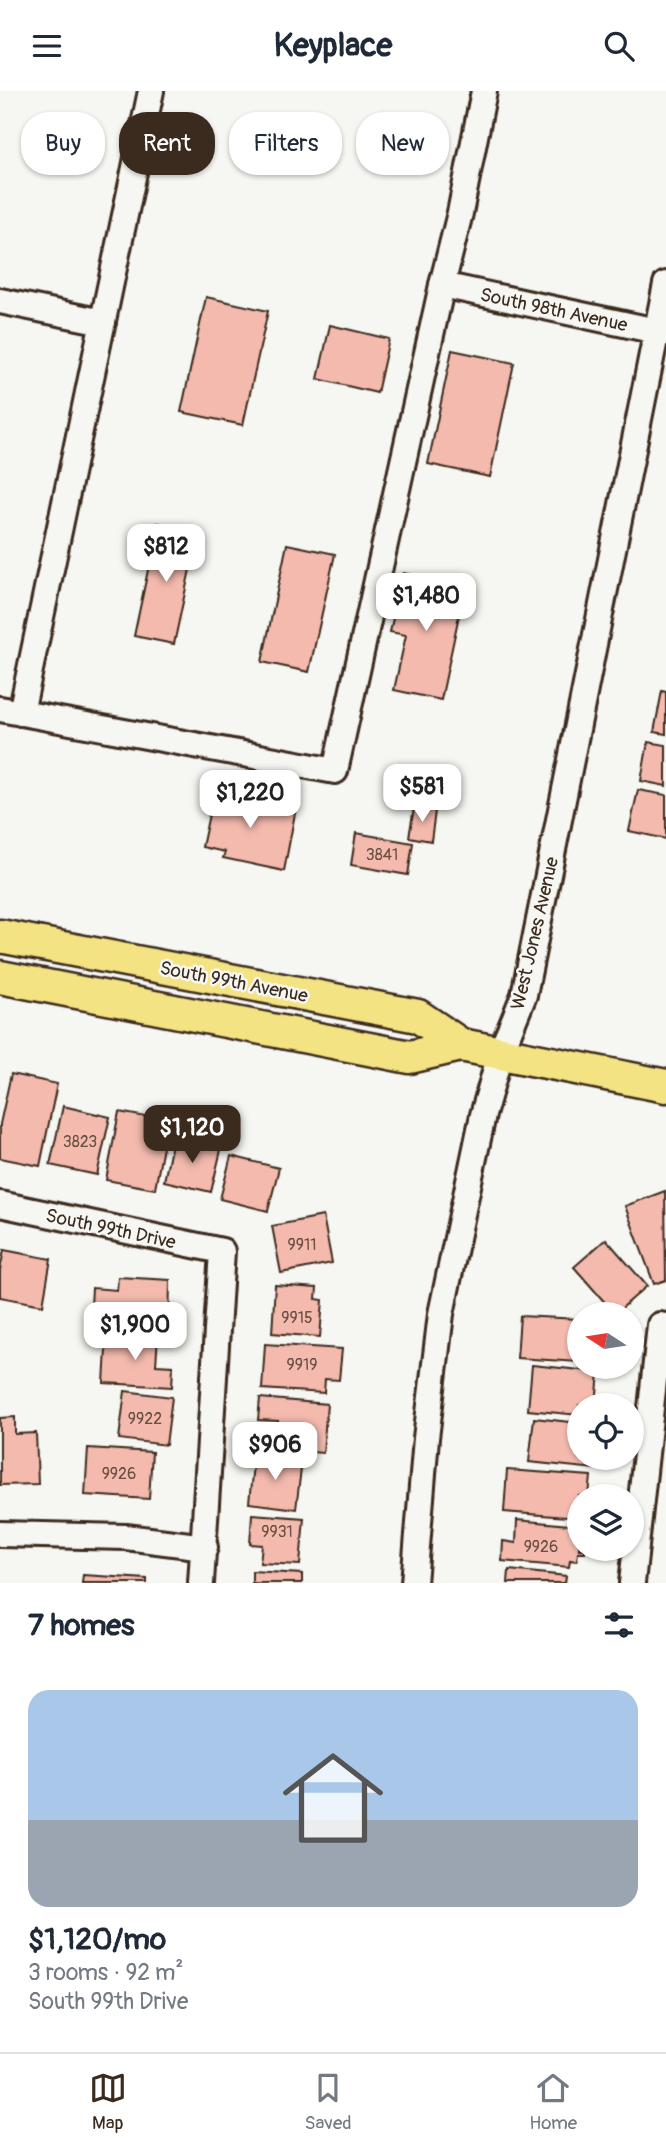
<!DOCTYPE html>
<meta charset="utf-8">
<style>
:root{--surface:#fff;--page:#f2f2f3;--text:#1f2937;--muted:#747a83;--line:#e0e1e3;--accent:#3b2a1e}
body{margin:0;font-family:Pangolin,sans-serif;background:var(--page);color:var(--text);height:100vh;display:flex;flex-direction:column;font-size:26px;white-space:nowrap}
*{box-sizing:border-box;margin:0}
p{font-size:23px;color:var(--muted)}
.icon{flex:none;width:38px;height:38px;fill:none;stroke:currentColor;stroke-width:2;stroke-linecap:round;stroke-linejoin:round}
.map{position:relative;height:1492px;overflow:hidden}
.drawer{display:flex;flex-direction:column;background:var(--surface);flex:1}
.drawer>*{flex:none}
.guide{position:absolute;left:21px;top:21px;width:625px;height:63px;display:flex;gap:14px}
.needle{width:46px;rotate:282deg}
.fabs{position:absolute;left:567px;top:1211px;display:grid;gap:14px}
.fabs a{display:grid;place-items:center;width:77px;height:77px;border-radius:50%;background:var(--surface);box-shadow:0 2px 5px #0004;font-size:35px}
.price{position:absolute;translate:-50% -60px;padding:0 16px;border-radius:14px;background:#fff;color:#222;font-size:23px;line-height:46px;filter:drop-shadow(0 2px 4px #0008)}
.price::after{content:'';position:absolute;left:50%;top:42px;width:21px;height:16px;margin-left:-10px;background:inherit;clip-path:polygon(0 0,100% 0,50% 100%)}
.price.selected{background:var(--accent);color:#fff}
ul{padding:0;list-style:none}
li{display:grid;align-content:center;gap:14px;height:371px;padding:0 28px}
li+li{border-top:2px solid var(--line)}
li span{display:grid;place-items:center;height:217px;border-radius:21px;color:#555}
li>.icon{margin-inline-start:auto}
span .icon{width:126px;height:126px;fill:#fffc;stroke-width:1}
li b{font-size:30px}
h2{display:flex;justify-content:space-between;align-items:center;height:84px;padding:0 28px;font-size:30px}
.tag{padding:0 24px;border-radius:28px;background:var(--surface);box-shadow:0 2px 5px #0004;font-size:24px;line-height:63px}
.tag.selected{background:var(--accent);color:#fff}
header{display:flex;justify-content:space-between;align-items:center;height:91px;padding:0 28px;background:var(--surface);font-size:32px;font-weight:700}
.dock{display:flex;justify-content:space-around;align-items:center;height:98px;border-top:2px solid var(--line);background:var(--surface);font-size:19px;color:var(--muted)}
.dock a{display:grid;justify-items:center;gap:4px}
.dock .selected{color:var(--accent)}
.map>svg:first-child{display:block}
.building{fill:#f4baae;stroke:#3b2a1e;stroke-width:2}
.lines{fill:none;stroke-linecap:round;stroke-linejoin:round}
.minor-casing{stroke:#3b2a1e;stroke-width:30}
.major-casing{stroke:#3b2a1e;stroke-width:37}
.minor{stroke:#f6f6f2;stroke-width:24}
.major{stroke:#f4e382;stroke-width:32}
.labels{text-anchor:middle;stroke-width:5;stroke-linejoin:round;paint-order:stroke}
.number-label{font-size:16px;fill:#694e42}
.street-label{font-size:19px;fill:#3b2a1e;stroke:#f6f6f2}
</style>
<header><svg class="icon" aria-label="menu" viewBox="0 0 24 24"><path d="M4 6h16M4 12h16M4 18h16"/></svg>Keyplace<svg class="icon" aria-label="search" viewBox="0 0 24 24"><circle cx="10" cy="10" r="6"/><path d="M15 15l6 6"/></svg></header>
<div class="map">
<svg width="666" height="1492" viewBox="0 0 666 1492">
<rect width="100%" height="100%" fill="#f6f6f2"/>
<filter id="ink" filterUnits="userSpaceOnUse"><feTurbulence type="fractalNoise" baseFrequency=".0143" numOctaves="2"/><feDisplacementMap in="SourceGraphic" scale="14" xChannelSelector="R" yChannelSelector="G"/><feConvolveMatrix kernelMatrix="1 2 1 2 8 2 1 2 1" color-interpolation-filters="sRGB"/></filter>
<g filter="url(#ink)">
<g class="building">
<path d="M206,206L268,220L243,334L181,321Z"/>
<path d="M330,234L389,248L377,302L318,288Z"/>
<path d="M452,259L514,272L490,386L428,373Z"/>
<path d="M158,432L198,441L174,553L134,545Z"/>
<path d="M287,453L335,463L309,581L262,571Z"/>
<path d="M403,482L465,496L441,609L394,599L406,544L390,541Z"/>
<path d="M662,600L666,601V643L654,641Z"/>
<path d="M648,651L666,654V695L641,690Z"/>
<path d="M638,699L666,704V748L629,740Z"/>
<path d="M214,700L296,717L284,780L223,767L225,761L202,756Z"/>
<path d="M414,717L435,720L431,750L409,746Z"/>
<path d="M356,742L413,752L408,784L351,774Z"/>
<path d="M11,983L57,993L40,1075L0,1067V1033Z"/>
<path d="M63,1015L110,1026L97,1084L50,1074Z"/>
<path d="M119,1021L168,1030L155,1098L106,1089Z"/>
<path d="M173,1048L221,1059L211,1101L164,1090Z"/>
<path d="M231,1065L279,1077L268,1120L220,1108Z"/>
<path d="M665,1100L666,1189L654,1193L625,1115Z"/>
<path d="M323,1125L332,1172L281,1182L272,1135Z"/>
<path d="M606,1148L647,1195L615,1223L574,1176Z"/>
<path d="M4,1159L51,1168L43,1214L0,1206V1179Z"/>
<path d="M118,1186L170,1189L169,1238L90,1233L92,1197L117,1199Z"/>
<path d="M275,1194L317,1197L316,1208L323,1209L320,1246L272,1242Z"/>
<path d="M520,1225L579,1228V1271L517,1267Z"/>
<path d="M107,1242L158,1245L156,1274L173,1275L172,1296L104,1292Z"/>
<path d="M265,1253L342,1258L339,1289L325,1288L324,1302L262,1298Z"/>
<path d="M532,1274L599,1281L596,1314H579V1324L528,1319Z"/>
<path d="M125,1300L172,1306L166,1354L119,1348Z"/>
<path d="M260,1307L327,1313L323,1362L275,1358L278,1330L258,1329Z"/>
<path d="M15,1326V1343L36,1342L38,1393L0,1394V1327Z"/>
<path d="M534,1327L579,1332V1367H596L595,1378L529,1371Z"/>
<path d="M88,1357L152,1361L149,1408L85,1404Z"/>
<path d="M254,1364L302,1370L296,1418L249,1412Z"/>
<path d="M507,1379L591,1385L589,1405H579V1427L504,1421Z"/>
<path d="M252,1423L304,1427L300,1474L260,1472L262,1454L250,1453Z"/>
<path d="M517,1429L579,1435V1458H585V1461H578L577,1470L570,1469L569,1476L502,1470L503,1450L516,1452Z"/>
<path d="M509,1479L566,1485L565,1492H508Z"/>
<path d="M252,1480L302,1483V1492H252Z"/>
<path d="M83,1484L147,1488V1492H82Z"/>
</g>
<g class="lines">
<g class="minor-casing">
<g id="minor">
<path d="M442,194L666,242"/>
<path d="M0,210L103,231"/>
<path d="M0,618L335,680L442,194L460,122L484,0"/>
<path d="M21,622L151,0"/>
<path d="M0,1113L222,1160L201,1492"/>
<path d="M0,1443L126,1446L205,1456"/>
<path d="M414,1492L426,1347L441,1223L483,1024L500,963L524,904L666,193"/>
<path d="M632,1492L660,1234L666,1235"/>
</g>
</g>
<g class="major-casing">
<g id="major">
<path d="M0,845L418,925L461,954L666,995"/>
<path d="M0,886L410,966L461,954"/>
</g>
</g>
<use href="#minor" class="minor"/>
<use href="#major" class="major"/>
</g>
</g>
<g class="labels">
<g class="number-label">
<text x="382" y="769">3841</text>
<text x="80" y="1056">3823</text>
<text x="302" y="1159">9911</text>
<text x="297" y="1232">9915</text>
<text x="302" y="1279">9919</text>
<text x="145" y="1333">9922</text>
<text x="119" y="1388">9926</text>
<text x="277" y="1446">9931</text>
<text x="541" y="1461">9926</text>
</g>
<g class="street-label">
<text transform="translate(554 218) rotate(12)" y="7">South 98th Avenue</text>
<text transform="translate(534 842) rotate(-77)" y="7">West Jones Avenue</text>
<text transform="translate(234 890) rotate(11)" y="7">South 99th Avenue</text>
<text transform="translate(111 1137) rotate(12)" y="7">South 99th Drive</text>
</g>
</g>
</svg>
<div class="fabs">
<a><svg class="needle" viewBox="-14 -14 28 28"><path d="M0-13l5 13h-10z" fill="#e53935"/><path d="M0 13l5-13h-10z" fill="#747a83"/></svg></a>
<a><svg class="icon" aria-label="locate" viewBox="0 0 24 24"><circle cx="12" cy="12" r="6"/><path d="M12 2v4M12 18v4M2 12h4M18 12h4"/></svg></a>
<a><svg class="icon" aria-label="layers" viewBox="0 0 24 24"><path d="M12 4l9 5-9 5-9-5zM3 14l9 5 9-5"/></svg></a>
</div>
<b class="price" style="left:166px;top:493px">$812</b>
<b class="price" style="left:426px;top:542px">$1,480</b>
<b class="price" style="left:422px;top:733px">$581</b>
<b class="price" style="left:250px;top:739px">$1,220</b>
<b class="price selected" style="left:192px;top:1074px">$1,120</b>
<b class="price" style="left:135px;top:1271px">$1,900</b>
<b class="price" style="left:275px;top:1391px">$906</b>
<div class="guide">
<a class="tag">Buy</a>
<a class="tag selected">Rent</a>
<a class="tag">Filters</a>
<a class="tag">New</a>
</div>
</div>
<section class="drawer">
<h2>7 homes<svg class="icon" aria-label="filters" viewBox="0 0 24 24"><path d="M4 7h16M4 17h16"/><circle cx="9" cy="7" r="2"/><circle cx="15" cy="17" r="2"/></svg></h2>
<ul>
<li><span style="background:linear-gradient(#a9c7e8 60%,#9aa5b1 0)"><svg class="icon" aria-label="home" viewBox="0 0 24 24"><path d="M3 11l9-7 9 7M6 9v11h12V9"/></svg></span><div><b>$1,120/mo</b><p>3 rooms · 92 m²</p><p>South 99th Drive</p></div></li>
</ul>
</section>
<nav class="dock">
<a class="selected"><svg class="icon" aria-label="map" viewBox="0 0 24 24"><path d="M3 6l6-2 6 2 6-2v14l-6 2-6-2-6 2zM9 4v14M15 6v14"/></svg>Map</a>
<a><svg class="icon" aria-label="saved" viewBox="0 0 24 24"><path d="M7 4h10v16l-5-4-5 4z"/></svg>Saved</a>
<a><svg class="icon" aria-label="home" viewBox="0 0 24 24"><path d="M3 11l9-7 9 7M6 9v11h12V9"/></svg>Home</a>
</nav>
